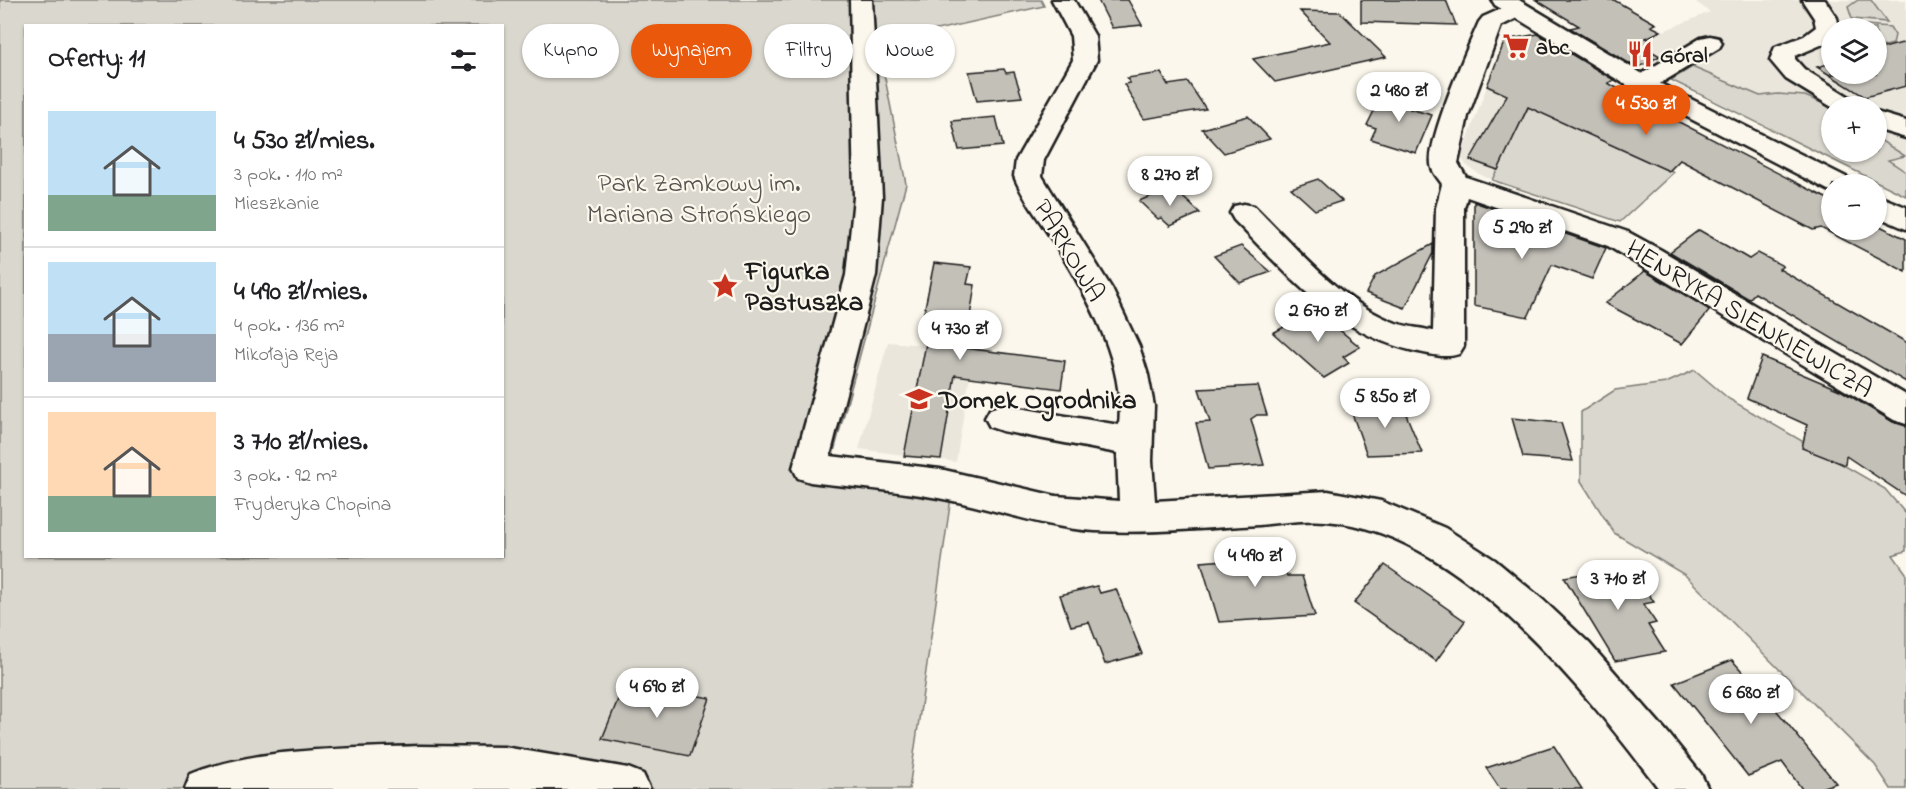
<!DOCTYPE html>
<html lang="pl">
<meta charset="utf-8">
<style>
:root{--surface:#fff;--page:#f2f2f2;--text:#202124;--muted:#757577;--line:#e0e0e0;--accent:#ea580c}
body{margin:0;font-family:"Indie Flower",sans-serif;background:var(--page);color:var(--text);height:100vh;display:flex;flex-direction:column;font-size:22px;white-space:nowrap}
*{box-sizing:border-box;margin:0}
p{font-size:20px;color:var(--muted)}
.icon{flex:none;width:33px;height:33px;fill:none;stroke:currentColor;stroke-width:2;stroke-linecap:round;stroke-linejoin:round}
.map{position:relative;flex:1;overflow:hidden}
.panel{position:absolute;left:24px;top:24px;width:480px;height:534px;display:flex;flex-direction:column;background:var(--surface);border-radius:0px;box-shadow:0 2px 4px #0004}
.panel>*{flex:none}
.guide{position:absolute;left:522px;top:24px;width:570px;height:54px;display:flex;gap:12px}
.tools{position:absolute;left:1821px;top:18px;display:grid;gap:12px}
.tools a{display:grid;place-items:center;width:66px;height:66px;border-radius:50%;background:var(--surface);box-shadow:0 2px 4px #0004;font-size:30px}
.price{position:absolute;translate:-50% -51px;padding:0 14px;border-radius:21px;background:#fff;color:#222;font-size:20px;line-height:39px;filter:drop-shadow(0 2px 3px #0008)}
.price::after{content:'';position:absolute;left:50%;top:36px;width:18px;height:14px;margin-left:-9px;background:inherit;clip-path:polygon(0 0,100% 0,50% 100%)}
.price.current{background:var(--accent);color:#fff}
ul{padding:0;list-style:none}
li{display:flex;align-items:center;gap:18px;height:150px;padding:0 24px}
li+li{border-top:2px solid var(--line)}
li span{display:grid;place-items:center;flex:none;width:168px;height:120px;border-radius:0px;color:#555}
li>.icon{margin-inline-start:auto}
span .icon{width:72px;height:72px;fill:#fffc;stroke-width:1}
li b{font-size:26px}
h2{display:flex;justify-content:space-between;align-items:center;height:72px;padding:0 24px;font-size:26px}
.chip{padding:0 21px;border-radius:27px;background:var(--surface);box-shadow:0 2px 4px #0004;font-size:21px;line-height:54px}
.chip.current{background:var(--accent);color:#fff}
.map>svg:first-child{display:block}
.built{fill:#eae6dc;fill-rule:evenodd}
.green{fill:#dad7ce;stroke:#7b7a75;stroke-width:1.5;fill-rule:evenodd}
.building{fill:#c3c0b8;stroke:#1c1c1c;stroke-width:1.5}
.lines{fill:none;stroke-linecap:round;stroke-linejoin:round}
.minor-casing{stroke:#1c1c1c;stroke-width:5}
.major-casing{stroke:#1c1c1c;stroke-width:5}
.minor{fill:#fbf7ec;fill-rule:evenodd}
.major{fill:#fbf7ec;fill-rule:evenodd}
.labels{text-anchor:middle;stroke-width:4.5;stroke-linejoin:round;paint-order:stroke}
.far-poi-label{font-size:22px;font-weight:bold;fill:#1c1c1c;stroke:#fbf7ec;text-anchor:start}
.park-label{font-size:27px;fill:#555451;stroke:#fbf7ec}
.street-label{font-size:27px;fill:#1c1c1c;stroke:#fbf7ec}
.poi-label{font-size:27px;font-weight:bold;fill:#1c1c1c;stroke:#fbf7ec;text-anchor:start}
</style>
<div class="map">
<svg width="1906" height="789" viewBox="0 0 1906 789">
<rect width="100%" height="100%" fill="#fbf7ec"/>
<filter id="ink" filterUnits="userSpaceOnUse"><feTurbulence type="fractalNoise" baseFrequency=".0167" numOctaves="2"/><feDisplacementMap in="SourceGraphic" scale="12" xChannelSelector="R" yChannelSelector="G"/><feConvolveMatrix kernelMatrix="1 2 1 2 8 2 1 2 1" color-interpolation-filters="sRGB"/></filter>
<g filter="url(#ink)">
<g class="built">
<path d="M1693,0H1906V190L1647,67L1617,50L1710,12ZM1832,28H1876V74H1832ZM1832,106H1876V152H1832Z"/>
<path d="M1487,86L1529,106L1492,180L1479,174L1466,165L1461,157Z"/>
<path d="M888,342L974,349L956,462L859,449Z"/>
</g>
<g class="green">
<path d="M0,0H1041L1044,6L878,43L906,184L832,459L954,477L909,789H0ZM26,26H502V556H26Z"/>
<path d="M1858,0H1871L1887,22L1852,19L1848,7Z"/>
<path d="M1854,24L1890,27L1895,35L1893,44L1877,48L1876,28H1855Z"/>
<path d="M1692,67L1760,96L1778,94L1805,96L1831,107L1832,152H1876L1877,138L1905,156L1888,160L1906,172V196L1671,80Z"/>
<path d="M1529,106L1674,172L1620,222L1492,180Z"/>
<path d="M1695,370L1729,399L1885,489L1906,514V551L1893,555L1906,573V789H1891L1875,765L1685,575L1614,533L1581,481V412L1615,390L1666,383Z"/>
</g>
<g class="building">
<path d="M1098,0H1128L1142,25L1112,28Z"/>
<path d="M1361,0H1446L1456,25L1361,22Z"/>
<path d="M1536,0H1614L1656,24L1651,26L1661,31L1646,38L1653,41L1642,46L1660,56L1637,68L1570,28L1579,26Z"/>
<path d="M1300,11L1340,12L1386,57L1275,82L1253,59L1330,42Z"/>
<path d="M1538,34L1614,80L1608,83L1648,106L1832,201V230H1876V224L1906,239V272L1821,228L1813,230L1680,160L1669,171L1528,107L1498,170L1470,160L1507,95L1487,86L1505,40Z"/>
<path d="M1906,42V86L1865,97L1817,67L1832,63V74H1876V50Z"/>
<path d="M1004,69L1006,73L1014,72L1022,97L977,101L969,72Z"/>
<path d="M1161,73L1168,85L1188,82L1206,109L1144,119L1124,84L1130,83L1127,78Z"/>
<path d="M1384,91L1414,100L1410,109L1432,115L1416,153L1371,139L1376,128L1367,125Z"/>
<path d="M1248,116L1270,139L1224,153L1202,129Z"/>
<path d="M996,117L1003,146L959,150L952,121Z"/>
<path d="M1318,179L1342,201L1315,210L1291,188Z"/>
<path d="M1172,187L1200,213L1170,226L1161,218L1158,219L1139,201Z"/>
<path d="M1474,202L1606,248L1592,279L1552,265L1528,317L1474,306Z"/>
<path d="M1699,230L1749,259L1758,253L1783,266L1779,269L1906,342V382L1755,293L1749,299L1670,252Z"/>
<path d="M1433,244V253L1405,308L1366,293L1375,276Z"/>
<path d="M1241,246L1271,272L1240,283L1214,256Z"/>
<path d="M934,263L971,267L967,284L975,285L965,348L1065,361L1061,389L955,375L941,459L904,456L931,318L923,317Z"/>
<path d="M1645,271L1710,310L1682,344L1605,303Z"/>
<path d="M1311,312H1318L1360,347L1343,357L1349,363L1324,378L1273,333Z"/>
<path d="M1762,357L1842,391L1893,422L1906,426V496L1846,456L1845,465L1802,448L1807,425L1747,398Z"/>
<path d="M1258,386L1267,415H1257L1251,419L1264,465L1208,469L1196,423L1210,422L1199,389Z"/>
<path d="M1401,402L1422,453L1367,455L1349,405Z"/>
<path d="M1512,418L1561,423L1573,461L1523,457Z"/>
<path d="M1237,546L1248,550L1256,558L1281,556L1287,576H1302L1315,616L1219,622L1201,562L1226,560L1227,552Z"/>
<path d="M1385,565L1465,621L1436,661L1354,603Z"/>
<path d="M1630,566L1654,602L1643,604L1656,623L1648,625L1665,652L1615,661L1564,577Z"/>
<path d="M1097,586L1100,593L1116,589L1142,654L1105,664L1089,622L1071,626L1060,595Z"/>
<path d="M1732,660L1773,706L1836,783L1817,789H1802L1782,762L1748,776L1674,683Z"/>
<path d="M625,682L710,698L690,756L602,739Z"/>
<path d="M1554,746L1582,789H1500L1486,768Z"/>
</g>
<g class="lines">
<g class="minor-casing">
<g id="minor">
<path d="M850,0H872L882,197L876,275L830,456L940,469L1056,496L1119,501L1117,453L1002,431L990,427L985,418L990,409L1002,405L1119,425C1126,360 1083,288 1049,235C1037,216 1022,197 1014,176L1016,160L1073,60L1071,36L1052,0H1074L1095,36L1097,60L1044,160L1042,176L1112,289L1139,346L1148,375L1154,406L1152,461L1155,501L1328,491L1381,501L1445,528L1495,560L1543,600L1589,643L1668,733L1701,774L1708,789H1659C1584,690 1459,531 1326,521C1304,519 1281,523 1259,525C1204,528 1149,534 1095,531C1048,528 1004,512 958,502C909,491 859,488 810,482L798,478L793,468L846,275L854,197Z"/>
<path d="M1802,0H1825L1837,18L1839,27L1832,28V39L1828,42L1795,56V59L1804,69L1856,101L1860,106L1832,107L1786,79L1770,60L1775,47L1804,36L1816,27L1814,18Z"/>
<path d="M1517,2L1525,4L1529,9L1525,14L1501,26L1468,116L1458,163L1466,177L1628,232L1661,250L1906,395V424L1894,420L1608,246L1467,197L1464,208V346L1459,354C1444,359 1430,354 1414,351C1334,333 1289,275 1234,220L1230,213L1234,206L1244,204L1254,206C1296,247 1340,302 1396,323C1408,327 1421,328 1433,331L1436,208L1442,184C1438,178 1431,171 1431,164C1428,138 1467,49 1479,22L1483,17Z"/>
<path d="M1710,36L1719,38L1722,43L1719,48L1651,89L1642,92L1633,89L1629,84L1633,79L1701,38Z"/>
<path d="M1876,112L1906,121V138L1876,129Z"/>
<path d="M419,746L504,747L628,768L643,774L650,789H185L191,774C257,747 348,749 419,746Z"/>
</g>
</g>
<g class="major-casing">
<g id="major">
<path d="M1492,0H1519L1651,79L1848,178L1852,184H1832V191L1828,190L1633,89L1495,5Z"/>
<path d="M1876,195L1906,207V229L1876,216Z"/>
</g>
</g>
<use href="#minor" class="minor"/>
<use href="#major" class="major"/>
</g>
</g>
<defs>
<g id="supermarket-bare" transform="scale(2.07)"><path d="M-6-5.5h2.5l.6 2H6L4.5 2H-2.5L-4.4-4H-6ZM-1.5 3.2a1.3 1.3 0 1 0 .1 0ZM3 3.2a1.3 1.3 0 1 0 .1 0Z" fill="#c8321e" stroke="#fbf7ec" stroke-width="2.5" paint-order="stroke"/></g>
<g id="restaurant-bare" transform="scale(2.07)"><path d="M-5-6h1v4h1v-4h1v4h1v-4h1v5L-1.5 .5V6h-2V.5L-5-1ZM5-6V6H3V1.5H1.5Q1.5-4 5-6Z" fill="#c8321e" stroke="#fbf7ec" stroke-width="2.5" paint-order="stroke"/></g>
<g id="sight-bare" transform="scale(2.07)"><path d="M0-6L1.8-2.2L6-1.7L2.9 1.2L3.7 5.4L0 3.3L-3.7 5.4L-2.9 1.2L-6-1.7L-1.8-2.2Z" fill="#c8321e" stroke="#fbf7ec" stroke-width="2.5" paint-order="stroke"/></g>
<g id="school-bare" transform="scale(2.07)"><path d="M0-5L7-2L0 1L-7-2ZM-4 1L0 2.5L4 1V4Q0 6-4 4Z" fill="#c8321e" stroke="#fbf7ec" stroke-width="2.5" paint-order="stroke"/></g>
</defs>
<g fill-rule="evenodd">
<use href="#supermarket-bare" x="1516" y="46"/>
<use href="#restaurant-bare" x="1640" y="54"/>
<use href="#sight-bare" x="725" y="286"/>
<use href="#school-bare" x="919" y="399"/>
</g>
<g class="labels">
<g class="far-poi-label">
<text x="1536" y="54">abc</text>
<text x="1660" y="62">Góral</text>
</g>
<g class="park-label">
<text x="699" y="191">Park Zamkowy im.<tspan x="699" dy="31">Mariana Strońskiego</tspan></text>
</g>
<g class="street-label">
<text transform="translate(1070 250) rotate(59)" y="9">PARKOWA</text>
<text transform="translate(1750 318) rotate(31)" y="9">HENRYKA SIENKIEWICZA</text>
</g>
<g class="poi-label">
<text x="745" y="279">Figurka<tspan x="745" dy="31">Pastuszka</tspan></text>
<text x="939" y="408">Domek Ogrodnika</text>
</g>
</g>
</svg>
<div class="tools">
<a><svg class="icon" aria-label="layers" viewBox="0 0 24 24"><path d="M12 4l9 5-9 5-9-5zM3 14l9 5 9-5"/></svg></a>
<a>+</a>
<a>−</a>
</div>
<b class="price" style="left:1399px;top:123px">2 480 zł</b>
<b class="price current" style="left:1646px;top:136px">4 530 zł</b>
<b class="price" style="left:1170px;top:207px">8 270 zł</b>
<b class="price" style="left:1522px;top:260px">5 290 zł</b>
<b class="price" style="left:1318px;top:343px">2 670 zł</b>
<b class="price" style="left:960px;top:361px">4 730 zł</b>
<b class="price" style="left:1385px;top:429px">5 850 zł</b>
<b class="price" style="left:1255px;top:588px">4 490 zł</b>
<b class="price" style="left:1618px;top:611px">3 710 zł</b>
<b class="price" style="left:657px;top:719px">4 690 zł</b>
<b class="price" style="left:1751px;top:725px">6 680 zł</b>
<div class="guide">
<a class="chip">Kupno</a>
<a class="chip current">Wynajem</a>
<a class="chip">Filtry</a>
<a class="chip">Nowe</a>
</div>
<section class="panel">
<h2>Oferty: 11<svg class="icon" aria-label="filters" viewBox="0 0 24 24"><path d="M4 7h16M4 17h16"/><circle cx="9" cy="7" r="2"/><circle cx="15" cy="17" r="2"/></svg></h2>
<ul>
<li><span style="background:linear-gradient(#bfe0f5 70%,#7fa58c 0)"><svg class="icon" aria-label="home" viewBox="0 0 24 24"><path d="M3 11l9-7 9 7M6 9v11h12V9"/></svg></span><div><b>4 530 zł/mies.</b><p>3 pok. · 110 m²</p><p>Mieszkanie</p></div></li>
<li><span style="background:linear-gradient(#bfe0f5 60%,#9aa5b1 0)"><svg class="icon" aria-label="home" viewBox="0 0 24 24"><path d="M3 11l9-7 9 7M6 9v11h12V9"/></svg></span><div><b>4 490 zł/mies.</b><p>4 pok. · 136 m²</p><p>Mikołaja Reja</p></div></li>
<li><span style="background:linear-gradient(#ffd9b3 70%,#7fa58c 0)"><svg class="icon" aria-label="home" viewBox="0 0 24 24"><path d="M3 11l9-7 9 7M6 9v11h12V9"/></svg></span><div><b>3 710 zł/mies.</b><p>3 pok. · 92 m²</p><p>Fryderyka Chopina</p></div></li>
</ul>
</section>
</div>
